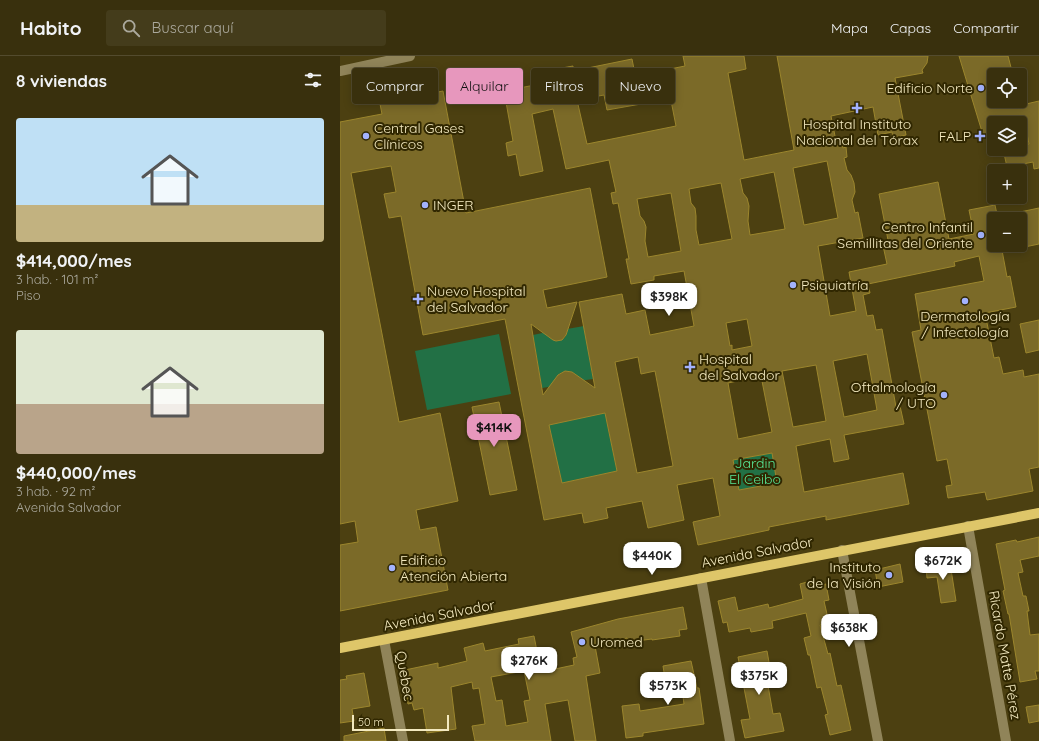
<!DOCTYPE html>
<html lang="es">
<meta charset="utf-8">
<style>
:root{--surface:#39300d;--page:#443c1b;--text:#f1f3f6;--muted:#aba99d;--line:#534b2e;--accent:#e797bd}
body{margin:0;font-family:Quicksand,sans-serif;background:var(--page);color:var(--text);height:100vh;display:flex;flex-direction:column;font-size:15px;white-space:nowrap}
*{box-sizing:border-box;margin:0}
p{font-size:13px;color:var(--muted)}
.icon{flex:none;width:22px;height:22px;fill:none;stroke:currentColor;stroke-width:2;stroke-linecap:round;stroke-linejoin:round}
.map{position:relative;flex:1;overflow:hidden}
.details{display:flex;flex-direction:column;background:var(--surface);width:340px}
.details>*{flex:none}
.hud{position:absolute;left:12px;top:12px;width:380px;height:36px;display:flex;gap:8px}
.fabs{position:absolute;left:647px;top:12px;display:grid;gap:8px}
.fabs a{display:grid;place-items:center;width:40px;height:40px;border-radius:4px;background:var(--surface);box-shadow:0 2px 10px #0003,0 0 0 1px var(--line);font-size:20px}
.scale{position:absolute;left:12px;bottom:10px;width:97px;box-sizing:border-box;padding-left:4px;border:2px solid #f4eac0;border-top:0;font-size:11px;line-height:14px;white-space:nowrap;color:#f4eac0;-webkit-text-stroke:3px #302701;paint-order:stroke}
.price{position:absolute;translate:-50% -34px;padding:0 9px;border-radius:8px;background:#fff;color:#222;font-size:13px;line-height:26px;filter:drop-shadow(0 1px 2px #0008)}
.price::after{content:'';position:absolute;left:50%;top:24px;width:12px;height:9px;margin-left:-6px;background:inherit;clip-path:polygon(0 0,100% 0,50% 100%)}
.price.selected{background:var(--accent);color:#111}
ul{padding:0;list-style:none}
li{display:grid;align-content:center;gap:8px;height:212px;padding:0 16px}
li span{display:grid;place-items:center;height:124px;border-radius:4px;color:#555}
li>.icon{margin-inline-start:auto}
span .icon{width:72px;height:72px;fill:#fffc;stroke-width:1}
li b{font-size:17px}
h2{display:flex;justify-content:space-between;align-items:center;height:48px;padding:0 16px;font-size:17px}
.tag{padding:0 14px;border-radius:4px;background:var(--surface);box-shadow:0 2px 10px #0003,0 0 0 1px var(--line);font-size:14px;line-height:36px}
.tag.selected{background:var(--accent);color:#111}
header{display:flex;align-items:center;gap:24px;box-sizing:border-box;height:56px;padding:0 20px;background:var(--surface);border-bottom:1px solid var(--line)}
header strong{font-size:19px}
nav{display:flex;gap:22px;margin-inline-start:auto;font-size:14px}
.search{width:280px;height:36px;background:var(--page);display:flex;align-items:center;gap:10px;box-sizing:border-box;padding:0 14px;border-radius:4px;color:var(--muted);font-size:15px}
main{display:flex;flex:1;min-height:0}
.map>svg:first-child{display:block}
.green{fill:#227045}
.building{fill:#7b6a28;stroke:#9c862d;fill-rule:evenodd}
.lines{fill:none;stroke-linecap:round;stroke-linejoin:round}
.minor{stroke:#908459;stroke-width:10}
.major{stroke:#dec669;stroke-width:10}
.poi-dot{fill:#a3b2fd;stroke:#302701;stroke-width:1.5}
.labels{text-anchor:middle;stroke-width:4;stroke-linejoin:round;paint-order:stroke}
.poi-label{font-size:14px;fill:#f4eac0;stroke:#302701;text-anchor:start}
.park-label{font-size:14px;fill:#57e494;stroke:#302701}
.street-label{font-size:14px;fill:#f4eac0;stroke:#302701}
</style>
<header>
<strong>Habito</strong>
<div class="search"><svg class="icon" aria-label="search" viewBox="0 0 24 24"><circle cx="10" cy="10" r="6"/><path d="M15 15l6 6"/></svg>Buscar aquí</div>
<nav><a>Mapa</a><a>Capas</a><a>Compartir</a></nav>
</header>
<main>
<section class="details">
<h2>8 viviendas<svg class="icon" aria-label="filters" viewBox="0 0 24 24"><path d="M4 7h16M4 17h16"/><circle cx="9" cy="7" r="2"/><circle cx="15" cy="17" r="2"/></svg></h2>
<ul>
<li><span style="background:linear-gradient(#bfe0f5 70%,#c2b280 0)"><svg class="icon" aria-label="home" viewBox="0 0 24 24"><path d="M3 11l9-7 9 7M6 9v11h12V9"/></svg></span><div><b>$414,000/mes</b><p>3 hab. · 101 m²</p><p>Piso</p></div></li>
<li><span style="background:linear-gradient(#dfe7d0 60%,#b9a48a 0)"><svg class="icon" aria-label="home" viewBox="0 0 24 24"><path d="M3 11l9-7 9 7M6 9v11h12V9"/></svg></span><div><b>$440,000/mes</b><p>3 hab. · 92 m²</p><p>Avenida Salvador</p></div></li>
</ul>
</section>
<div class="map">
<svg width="699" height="685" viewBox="0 0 699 685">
<rect width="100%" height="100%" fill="#4c4011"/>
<g class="green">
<path d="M244,270L253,323L239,325L232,316C222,313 214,320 215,330L202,332L193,279L207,276L216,285C223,285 228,280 227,273Z"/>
<path d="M159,278L171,338L87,354L75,295Z"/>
<path d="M265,357L277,415L222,427L209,369Z"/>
<path d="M432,397L437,427L415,431L400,437L393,404Z"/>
</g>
<g class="building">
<path d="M343,0H404L406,13L388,17L404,104L454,94L437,0H588L587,7L582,14L583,17L555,22L566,79L553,82L552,76L538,79L533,51L491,60L496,85L501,84L503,92L506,91L507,101L504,102L507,114L511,119L514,127L515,136L512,144L515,157L518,156L523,182L478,190L490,260L516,255L509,216L547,208L542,185L548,184L539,138L598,126L609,183L634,178L629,154L655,149L658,163H654V189H661L667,221L670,220L676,251L645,257L654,302L659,301L663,318L683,314L684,321L699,318V411L689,413L693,435L647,444L645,436L608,442L606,430L612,429L607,403L597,405L572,276L581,274L575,238L644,225L639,200L614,206L615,210L528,228L530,237L523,239L527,260L533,259L536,274L542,273L556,351L560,350L564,368L504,379L509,403L494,406L490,383L456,390L464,436L563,417L569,448L486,464V460L429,471V474L358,489L353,466L380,460L373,422L337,429L344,464L308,472L302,445L266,452L268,462L244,467L242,457L204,464L165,263L83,279L61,160L49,162L44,138L56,136L51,110L11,117L59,366L100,357L118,445L76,454L80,474L96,471L108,534L0,555V489L18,486L15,465L0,468V66L42,58L40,48L103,35L126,157L250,132L267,221L203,234L207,252L237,246L226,279L222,284L216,285L213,284L191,268L203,339L218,319L225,315L232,316L255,332L239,246L282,238L286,258L305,254L310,279L354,270L344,215L314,220V224L291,228L286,203H289L278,147L273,148L271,137L276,136L269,104L226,113L213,53L192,58L203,115L180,120L176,98L168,100L166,87L173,85L164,35L205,27L208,17L211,14L233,10V15L292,3L301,48L267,54L264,39L237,44L247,88L336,70L325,14L345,10ZM487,105L498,162L464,169L453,112ZM434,116L445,173L410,179L408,165L409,150L407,142L403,137L400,123ZM381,127L392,183L359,189L356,174V160L355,152L351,147L349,133ZM331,137L341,195L308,201L305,185L306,171L304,165L300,160L297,143ZM407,263L412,290L392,294V289L390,290L386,267ZM527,298L537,354L504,361L493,305ZM298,301L301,318L315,315L333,410L297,417L275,306ZM476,309L486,365L453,371L442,315ZM421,320L432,376L398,383L388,327ZM265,357L277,415L222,427L209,369ZM432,397L437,427L399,434L393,404Z"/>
<path d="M619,0H668L673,19H654V45H668L669,52L699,45V112L694,113L693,106L667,111L663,93H680V90L689,88L685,67H654V75L643,79Z"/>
<path d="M699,152V188L680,192V156Z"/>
<path d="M699,264V294L686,297L680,268Z"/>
<path d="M159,346L177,434L150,439L132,351Z"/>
<path d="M699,481V500L680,504L683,516L678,517L683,540H686L689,555H687L690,579L699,578V615H695L697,623L680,626L669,558H668L663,535L665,534L656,488L676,484L677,486Z"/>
<path d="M610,507L616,545L601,547L597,521L587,522L586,511Z"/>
<path d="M560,508L563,526L538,531L535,514Z"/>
<path d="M474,524L475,531L486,528L489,544L484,545L489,567L480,569L488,598L490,597L497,630L501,629L511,674L490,679L485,659L488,658L481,631L477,632L470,599H468L464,582L471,580L466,557L432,565L433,572L411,576L410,572L389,576L387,566L383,567L378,545L395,541L398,555L428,548L429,552L463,543L460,528Z"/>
<path d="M343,551L347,573L339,574L340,580L312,584V583L288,586L287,582L255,590L260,617L246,620L256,685H235L228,644L205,648L211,685H135L132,670L145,668L139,632L133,633L132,626L111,631L116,673L87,677L83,652L74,654L72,647L68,648L65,633L69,632L65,614L98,607V612L127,605L124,592L143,587L145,595L179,588L178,583L194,580L201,616L234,609L233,602L237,601L231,576L278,563ZM184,615L190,644L184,645L188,666L166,670L162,644L156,645L151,621Z"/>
<path d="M427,595L432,623L427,624L433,658L440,657L444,675L405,682L401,664L410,663L398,601Z"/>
<path d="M351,605L357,632H359L364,668L303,677V680L286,682L282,650L299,648L300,655L344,648L341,626L326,629L323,610Z"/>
<path d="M24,617L30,650L12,653L14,665L0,667V624L7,623L6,620Z"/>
<path d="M699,649V665L689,667L686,651Z"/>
<path d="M44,672L46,685H4V680Z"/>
</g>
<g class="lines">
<g class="minor">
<path d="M0,15L70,0"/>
<path d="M628,470L666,685"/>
<path d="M502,494L538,685"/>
<path d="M361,522L390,685"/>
<path d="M44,584L63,685"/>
</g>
<path class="major" d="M0,592L699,457"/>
</g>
<g class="poi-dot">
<circle cx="641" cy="32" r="4"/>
<path d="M515 46h4v4h4v4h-4v4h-4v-4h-4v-4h4z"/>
<circle cx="26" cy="80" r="4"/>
<path d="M638 74h4v4h4v4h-4v4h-4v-4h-4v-4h4z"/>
<circle cx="85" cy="149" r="4"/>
<circle cx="641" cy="179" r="4"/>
<circle cx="453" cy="229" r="4"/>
<path d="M76 237h4v4h4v4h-4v4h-4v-4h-4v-4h4z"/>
<circle cx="625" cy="245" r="4"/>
<path d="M348 305h4v4h4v4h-4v4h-4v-4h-4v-4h4z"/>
<circle cx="604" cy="339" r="4"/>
<circle cx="52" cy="512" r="4"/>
<circle cx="549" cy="519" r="4"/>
<circle cx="242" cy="586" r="4"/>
</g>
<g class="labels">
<g class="poi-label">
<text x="633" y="37" text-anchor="end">Edificio Norte</text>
<text x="517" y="73" text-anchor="middle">Hospital Instituto<tspan x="517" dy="16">Nacional del Tórax</tspan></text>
<text x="34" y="77">Central Gases<tspan x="34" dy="16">Clínicos</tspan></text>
<text x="631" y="85" text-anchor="end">FALP</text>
<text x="93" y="154">INGER</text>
<text x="633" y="176" text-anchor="end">Centro Infantil<tspan x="633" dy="16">Semillitas del Oriente</tspan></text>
<text x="461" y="234">Psiquiatría</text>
<text x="87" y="240">Nuevo Hospital<tspan x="87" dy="16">del Salvador</tspan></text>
<text x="625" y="265" text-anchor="middle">Dermatología<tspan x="625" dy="16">/ Infectología</tspan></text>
<text x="359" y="308">Hospital<tspan x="359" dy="16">del Salvador</tspan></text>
<text x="596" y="336" text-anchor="end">Oftalmología<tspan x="596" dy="16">/ UTO</tspan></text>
<text x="60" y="509">Edificio<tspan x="60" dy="16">Atención Abierta</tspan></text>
<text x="541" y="516" text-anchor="end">Instituto<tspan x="541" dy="16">de la Visión</tspan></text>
<text x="250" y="591">Uromed</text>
</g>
<g class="park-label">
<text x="415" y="412">Jardin<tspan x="415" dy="16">El Ceibo</tspan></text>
</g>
<g class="street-label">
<text transform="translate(417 496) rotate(-11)" y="5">Avenida Salvador</text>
<text transform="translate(99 559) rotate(-11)" y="5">Avenida Salvador</text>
<text transform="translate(665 599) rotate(80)" y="5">Ricardo Matte Pérez</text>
<text transform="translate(65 620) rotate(80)" y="5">Quebec</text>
</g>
</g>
</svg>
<div class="fabs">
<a><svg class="icon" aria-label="locate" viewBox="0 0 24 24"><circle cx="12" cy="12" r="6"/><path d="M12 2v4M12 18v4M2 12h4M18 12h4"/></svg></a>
<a><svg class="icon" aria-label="layers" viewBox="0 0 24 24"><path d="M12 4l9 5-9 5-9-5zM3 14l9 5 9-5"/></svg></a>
<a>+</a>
<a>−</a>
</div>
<div class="scale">50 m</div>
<b class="price" style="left:329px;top:261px">$398K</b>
<b class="price selected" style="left:154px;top:392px">$414K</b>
<b class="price" style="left:312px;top:520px">$440K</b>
<b class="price" style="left:603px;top:525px">$672K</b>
<b class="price" style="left:509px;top:592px">$638K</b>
<b class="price" style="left:189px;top:625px">$276K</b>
<b class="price" style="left:419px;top:640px">$375K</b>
<b class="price" style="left:328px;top:650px">$573K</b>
<div class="hud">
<a class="tag">Comprar</a>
<a class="tag selected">Alquilar</a>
<a class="tag">Filtros</a>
<a class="tag">Nuevo</a>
</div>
</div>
</main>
